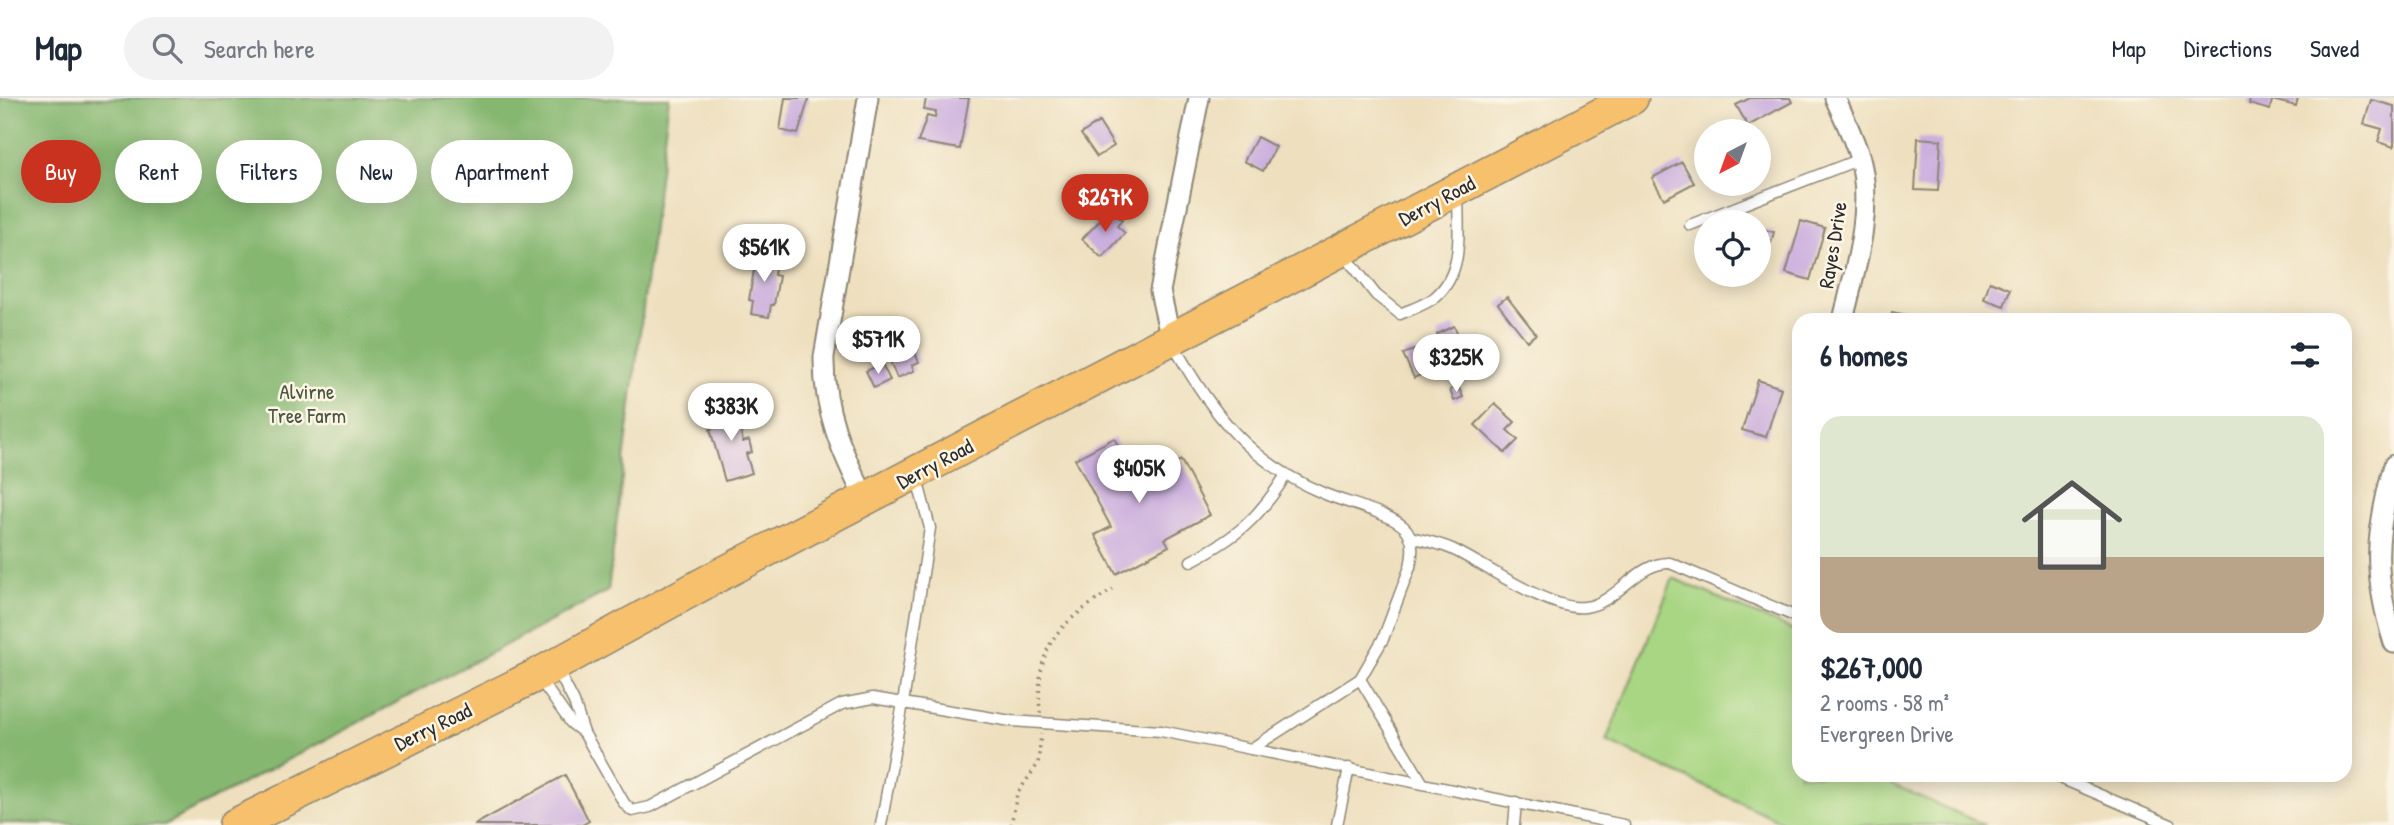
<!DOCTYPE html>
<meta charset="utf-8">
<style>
:root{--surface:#fff;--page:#f2f2f3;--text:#1f2937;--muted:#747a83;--line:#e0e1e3;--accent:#c8321e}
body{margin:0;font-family:"Patrick Hand",sans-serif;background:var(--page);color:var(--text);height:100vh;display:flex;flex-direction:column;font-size:26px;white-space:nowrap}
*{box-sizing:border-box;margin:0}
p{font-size:23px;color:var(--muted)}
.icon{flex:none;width:38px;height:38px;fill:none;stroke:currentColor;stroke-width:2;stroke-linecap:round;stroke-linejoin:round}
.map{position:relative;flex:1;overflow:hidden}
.sheet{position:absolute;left:1792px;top:215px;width:560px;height:469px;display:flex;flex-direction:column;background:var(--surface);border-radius:21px;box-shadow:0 4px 18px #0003}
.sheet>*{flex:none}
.top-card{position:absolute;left:21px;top:42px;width:665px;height:63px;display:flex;gap:14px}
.needle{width:46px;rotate:221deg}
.controls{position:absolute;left:1694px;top:21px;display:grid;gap:14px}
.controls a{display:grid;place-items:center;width:77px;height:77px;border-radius:50%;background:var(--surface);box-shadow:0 4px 18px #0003;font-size:35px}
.price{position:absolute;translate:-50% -60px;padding:0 16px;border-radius:24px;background:#fff;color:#222;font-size:23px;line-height:46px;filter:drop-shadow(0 2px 4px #0008)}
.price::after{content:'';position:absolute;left:50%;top:42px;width:21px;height:16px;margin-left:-10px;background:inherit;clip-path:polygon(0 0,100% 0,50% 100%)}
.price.active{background:var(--accent);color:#fff}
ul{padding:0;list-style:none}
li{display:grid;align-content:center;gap:14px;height:371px;padding:0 28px}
li span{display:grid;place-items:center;height:217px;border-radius:21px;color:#555}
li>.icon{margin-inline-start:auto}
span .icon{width:126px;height:126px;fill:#fffc;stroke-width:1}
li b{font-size:30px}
h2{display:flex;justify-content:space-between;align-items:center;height:84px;padding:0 28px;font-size:30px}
.chip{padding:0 24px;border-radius:32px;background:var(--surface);box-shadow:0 4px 18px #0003;font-size:24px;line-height:63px}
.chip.active{background:var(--accent);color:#fff}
header{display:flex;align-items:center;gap:42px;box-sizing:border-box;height:98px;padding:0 35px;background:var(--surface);border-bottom:2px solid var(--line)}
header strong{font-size:33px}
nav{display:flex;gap:38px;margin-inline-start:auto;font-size:24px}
.search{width:490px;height:63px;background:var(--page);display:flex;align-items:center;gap:18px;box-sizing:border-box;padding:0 24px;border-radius:38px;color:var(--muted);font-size:26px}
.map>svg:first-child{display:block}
.green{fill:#a8d683;stroke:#6a8057;stroke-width:2}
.forest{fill:#86b771;stroke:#58714e;stroke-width:2}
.building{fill:#cbafde}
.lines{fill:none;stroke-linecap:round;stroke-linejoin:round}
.lane-casing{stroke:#8c8675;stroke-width:13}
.street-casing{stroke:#8c8675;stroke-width:23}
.primary-casing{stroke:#8c8675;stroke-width:35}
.path{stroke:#8c8675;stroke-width:3.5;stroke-dasharray:2 5;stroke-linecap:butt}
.lane{stroke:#fff;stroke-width:10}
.street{stroke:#fff;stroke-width:19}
.primary{stroke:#f7c06c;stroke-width:32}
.labels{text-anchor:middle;stroke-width:5;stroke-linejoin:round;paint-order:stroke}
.street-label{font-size:21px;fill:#2b2b2b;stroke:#fcf5e5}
.park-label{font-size:21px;fill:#4a5641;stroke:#fcf5e5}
</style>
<header>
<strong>Map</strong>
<div class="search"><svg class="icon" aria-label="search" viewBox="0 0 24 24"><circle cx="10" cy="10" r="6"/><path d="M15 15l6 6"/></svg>Search here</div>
<nav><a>Map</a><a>Directions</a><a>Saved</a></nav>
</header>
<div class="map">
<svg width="2394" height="727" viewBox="0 0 2394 727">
<rect width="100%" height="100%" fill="#fcf5e5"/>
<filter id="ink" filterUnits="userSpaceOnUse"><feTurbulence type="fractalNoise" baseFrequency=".0143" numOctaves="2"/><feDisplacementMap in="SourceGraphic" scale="14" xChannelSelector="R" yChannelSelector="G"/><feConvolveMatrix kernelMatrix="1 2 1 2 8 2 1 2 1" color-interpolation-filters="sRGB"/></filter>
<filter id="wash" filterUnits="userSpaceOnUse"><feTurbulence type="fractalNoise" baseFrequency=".00686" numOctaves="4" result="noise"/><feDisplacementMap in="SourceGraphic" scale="28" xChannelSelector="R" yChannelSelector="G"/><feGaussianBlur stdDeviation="1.57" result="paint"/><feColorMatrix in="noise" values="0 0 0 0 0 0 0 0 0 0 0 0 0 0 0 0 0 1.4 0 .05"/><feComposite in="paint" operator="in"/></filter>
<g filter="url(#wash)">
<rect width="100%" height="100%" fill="#eee0bf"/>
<path class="green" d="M1673,480L1799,535V677H1894L1891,686L1985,727H1789L1606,643Z"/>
<path class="forest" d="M0,0H669L608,493L164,727L0,725Z"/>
<g id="blocks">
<g class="building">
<path d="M785,0H809L798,36L780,32Z"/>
<path d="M926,0H969L960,51L918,44L927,18L935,20L936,14L924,12Z"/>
<path d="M1750,0H1790L1792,4L1748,28L1736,7Z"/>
<path d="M2250,0H2298L2296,8L2272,2L2270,12L2249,6Z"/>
<path d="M2371,2L2394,8V49L2378,44L2382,31L2364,26Z"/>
<path d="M1099,24L1114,48L1097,59L1081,36Z"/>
<path d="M1257,39L1276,49L1263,73L1244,63Z"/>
<path d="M1918,40L1941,42L1938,93L1915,92Z"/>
<path d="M1682,64L1694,85L1664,101L1652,80Z"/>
<path d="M1111,111L1122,122L1117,128L1125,135L1102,160L1082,141Z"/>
<path d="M1801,123L1825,130L1810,182L1786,175Z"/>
<path d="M1761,131L1774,134L1771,145L1759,142Z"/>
<path d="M757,154L777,157L774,177L779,178L774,207H771L769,219L751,216L753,203L749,202Z"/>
<path d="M1990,183L2010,191L2004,208L1984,201Z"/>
<path d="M1507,199L1536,236L1527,243L1498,206Z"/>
<path d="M1892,214L1917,219V222H1891Z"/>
<path d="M1454,228L1466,254L1451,261L1455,269L1429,281L1426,274L1414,280L1403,256L1414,252L1416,257L1441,245L1437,236Z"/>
<path d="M911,246L919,264L912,267L914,273L897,280L887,256Z"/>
<path d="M882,266L890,282L874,290L866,273Z"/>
<path d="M1758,282L1781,290L1766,339L1742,332Z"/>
<path d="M1458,288L1463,299L1454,303L1450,292Z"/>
<path d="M735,305L743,344L749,342L752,354L746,356L752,375L725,383L710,331L718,329L712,312Z"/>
<path d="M1495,306L1515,324L1507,332L1518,342L1505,355L1475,327Z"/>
<path d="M1114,340L1137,385L1181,362L1210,417L1165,441L1169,448L1116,476L1095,437L1111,429L1075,361Z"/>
<path d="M565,677L589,723L582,727H474Z"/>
</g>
</g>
</g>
<g filter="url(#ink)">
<use href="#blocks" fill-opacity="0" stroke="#8c8675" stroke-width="2"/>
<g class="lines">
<g class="lane-casing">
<g id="lane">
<path d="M1690,127L1860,61"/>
<path d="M1343,155L1376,197L1400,216C1411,211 1426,207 1435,199C1465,174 1458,132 1458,96"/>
<path d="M1410,439C1424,442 1439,445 1452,451C1484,466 1552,514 1585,509C1618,505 1636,464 1670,465L1799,520"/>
<path d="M1191,463C1237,439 1258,421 1286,377"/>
<path d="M557,571L574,604L584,635L624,705L632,713L650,709L842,606L873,600L903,605L930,430L917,381"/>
<path d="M539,580L571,625L584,635"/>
<path d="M1360,581L1422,684"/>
<path d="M1251,651L1624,727"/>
<path d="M2053,677L2171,727"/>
<path d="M881,727L903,605L1011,623L1161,633L1251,651L1360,581L1383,541L1410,469C1413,456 1415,439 1404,429C1387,414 1346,405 1325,396C1250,365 1211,315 1173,246"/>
<path d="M1337,727L1349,670"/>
<path d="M1514,727L1516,704"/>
</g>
</g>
<g class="street-casing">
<g id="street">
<path d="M1835,0C1844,19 1854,40 1860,61C1874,112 1855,172 1843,222"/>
<path d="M1171,242L1160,193L1199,0"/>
<path d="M2394,367C2375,437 2372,475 2394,545"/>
<path d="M866,402C842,355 823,312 824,259L868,0"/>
</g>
</g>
<g class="primary-casing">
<path id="primary" d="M235,727L537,577L712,481L1632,0"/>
</g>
<g class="path">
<path d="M1040,615C1035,544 1058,527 1113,491"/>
<path d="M1011,727L1017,696L1038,666L1041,636"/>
</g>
<use href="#lane" class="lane"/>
<use href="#street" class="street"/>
<use href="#primary" class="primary"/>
</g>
</g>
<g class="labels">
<g class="street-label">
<text transform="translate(1437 103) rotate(-28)" y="7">Derry Road</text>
<text transform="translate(1833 147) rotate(-81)" y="7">Rayes Drive</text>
<text transform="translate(935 366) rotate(-28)" y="7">Derry Road</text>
<text transform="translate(433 629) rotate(-26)" y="7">Derry Road</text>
</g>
<g class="park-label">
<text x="307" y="301">Alvirne<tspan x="307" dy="24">Tree Farm</tspan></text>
</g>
</g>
</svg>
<div class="controls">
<a><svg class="needle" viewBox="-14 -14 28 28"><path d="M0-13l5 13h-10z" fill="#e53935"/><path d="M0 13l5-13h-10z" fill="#747a83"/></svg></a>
<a><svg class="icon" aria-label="locate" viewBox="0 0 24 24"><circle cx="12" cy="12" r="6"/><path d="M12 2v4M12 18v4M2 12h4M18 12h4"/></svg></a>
</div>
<b class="price active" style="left:1105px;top:136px">$267K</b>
<b class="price" style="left:764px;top:186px">$561K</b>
<b class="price" style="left:878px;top:278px">$571K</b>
<b class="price" style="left:1456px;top:296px">$325K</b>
<b class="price" style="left:731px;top:345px">$383K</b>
<b class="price" style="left:1139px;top:407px">$405K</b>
<div class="top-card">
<a class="chip active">Buy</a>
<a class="chip">Rent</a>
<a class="chip">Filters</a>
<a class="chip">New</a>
<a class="chip">Apartment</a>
</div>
<section class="sheet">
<h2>6 homes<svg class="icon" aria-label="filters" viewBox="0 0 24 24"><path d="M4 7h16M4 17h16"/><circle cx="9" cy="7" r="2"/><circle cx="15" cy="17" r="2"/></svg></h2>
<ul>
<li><span style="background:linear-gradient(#dfe7d0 65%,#b9a48a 0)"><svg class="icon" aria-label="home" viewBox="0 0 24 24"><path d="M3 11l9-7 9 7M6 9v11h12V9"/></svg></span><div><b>$267,000</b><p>2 rooms · 58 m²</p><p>Evergreen Drive</p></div></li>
</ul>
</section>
</div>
